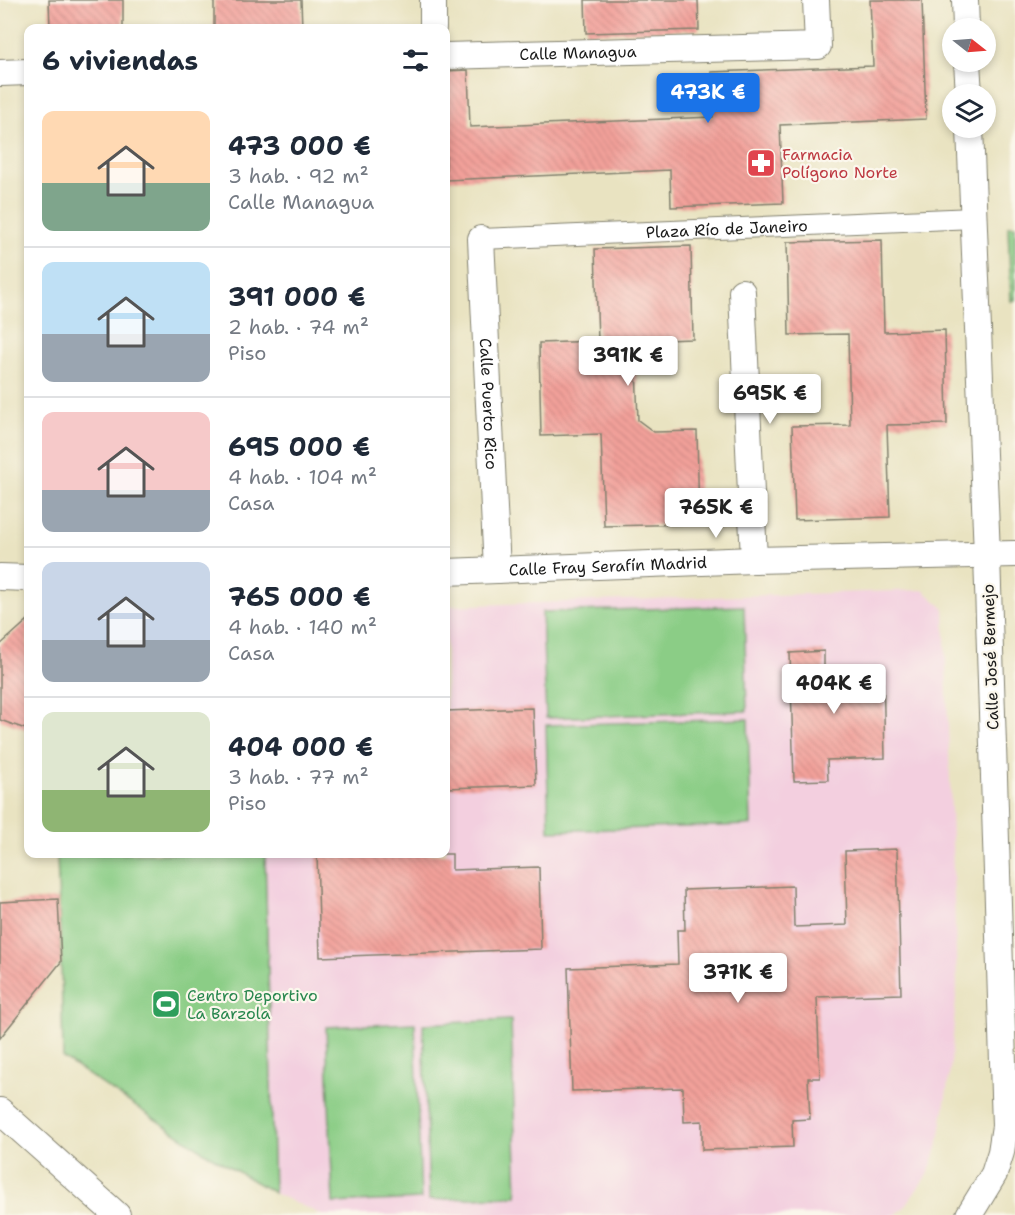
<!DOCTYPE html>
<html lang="es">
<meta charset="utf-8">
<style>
:root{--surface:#fff;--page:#f6f6f7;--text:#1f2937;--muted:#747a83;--line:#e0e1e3;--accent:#1a73e8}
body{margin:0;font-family:"Shantell Sans",sans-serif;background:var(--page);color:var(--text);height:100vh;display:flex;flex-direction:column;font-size:22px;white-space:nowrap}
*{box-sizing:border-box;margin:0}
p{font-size:20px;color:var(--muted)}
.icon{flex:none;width:33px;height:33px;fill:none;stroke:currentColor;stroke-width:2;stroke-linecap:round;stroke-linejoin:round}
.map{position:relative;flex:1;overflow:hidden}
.sheet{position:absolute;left:24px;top:24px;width:426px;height:834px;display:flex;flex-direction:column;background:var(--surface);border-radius:12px;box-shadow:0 3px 9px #0003}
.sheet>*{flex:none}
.needle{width:39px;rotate:107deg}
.tools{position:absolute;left:942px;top:18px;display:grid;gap:12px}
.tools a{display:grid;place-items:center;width:54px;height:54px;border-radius:50%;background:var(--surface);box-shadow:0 3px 9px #0003;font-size:30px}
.price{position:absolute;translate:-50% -51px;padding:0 14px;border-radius:6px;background:#fff;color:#222;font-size:20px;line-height:39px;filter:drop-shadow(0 2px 3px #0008)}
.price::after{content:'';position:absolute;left:50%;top:36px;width:18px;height:14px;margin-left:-9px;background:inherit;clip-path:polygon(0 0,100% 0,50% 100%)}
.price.selected{background:var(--accent);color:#fff}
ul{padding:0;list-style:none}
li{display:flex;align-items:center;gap:18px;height:150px;padding:0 18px}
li+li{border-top:2px solid var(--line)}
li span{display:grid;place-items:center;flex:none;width:168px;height:120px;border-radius:12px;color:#555}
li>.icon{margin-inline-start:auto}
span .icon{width:72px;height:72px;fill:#fffc;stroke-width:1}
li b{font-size:26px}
h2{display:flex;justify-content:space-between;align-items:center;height:72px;padding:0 18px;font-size:26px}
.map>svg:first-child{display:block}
.built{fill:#f3cfdf}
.green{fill:#8bcd86;stroke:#547451;stroke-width:1.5}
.building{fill:url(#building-back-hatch)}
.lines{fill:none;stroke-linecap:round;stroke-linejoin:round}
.pedestrian-casing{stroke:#82806e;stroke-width:22}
.minor-casing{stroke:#82806e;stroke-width:28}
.pedestrian{stroke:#fff;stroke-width:20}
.minor{stroke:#fff;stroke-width:26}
.labels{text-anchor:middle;stroke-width:4.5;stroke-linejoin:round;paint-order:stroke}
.street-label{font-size:16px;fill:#1c1c1c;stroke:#fbf7ec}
.health-label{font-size:16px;fill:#be3a42;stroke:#fbf7ec;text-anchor:start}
.leisure-label{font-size:16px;fill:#27864d;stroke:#fbf7ec;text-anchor:start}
</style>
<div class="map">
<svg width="1015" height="1215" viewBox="0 0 1015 1215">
<defs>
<pattern id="building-back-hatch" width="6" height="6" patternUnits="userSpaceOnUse" patternTransform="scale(1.5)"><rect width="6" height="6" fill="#f2a09a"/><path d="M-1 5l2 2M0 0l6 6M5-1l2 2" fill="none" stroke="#cf8984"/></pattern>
</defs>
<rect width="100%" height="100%" fill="#fbf7ec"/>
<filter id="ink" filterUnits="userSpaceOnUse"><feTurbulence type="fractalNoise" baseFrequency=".0167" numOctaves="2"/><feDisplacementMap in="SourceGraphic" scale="12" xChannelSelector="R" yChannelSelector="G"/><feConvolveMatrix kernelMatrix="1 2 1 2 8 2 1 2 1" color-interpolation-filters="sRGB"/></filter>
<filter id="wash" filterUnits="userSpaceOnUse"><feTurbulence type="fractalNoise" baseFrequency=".008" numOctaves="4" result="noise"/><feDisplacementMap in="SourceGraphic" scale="24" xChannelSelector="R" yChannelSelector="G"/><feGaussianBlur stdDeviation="1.35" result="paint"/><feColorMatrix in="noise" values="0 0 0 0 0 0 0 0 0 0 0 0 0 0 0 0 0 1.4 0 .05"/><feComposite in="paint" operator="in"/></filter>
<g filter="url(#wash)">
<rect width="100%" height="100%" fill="#e9e3c1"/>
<path class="built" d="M923,590L944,608L957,984L951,1063L939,1141L929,1172L904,1208L895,1215H322L274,1193L265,854H446V606Z"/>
<g class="green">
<path d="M1008,226H1015V301H1011Z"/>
<path d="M744,606L747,711L546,718L542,612Z"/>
<path d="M748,719L751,825L549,831L546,725Z"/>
<path d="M57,854H265L274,1193L206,1153L63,1058L61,962Z"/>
<path d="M511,1020L517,1196L429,1200L423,1024Z"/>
<path d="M415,1023L421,1199L333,1203L326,1027Z"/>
</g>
<g id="blocks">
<g class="building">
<path d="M49,0H123V28H50Z"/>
<path d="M214,0H301L302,28H214Z"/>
<path d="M585,0H698L699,30L586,33Z"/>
<path d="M870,0H922L926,119L780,125L783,203L671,207L670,170L446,180V71L468,70L470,127L713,117L711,72L873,66Z"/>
<path d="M882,240L884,332L945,330L947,424L887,425L890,517L795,520L792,426L850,425L848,334L789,335L787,242Z"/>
<path d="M691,246L693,339L635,341L638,420L654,432L697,431L699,524L604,526L601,434L541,436L539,343L598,341L595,249Z"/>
<path d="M28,620V730L0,720V645Z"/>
<path d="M824,651V671L883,669L885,758L827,760L828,780L794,781L790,653Z"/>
<path d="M533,708L536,785L446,788V711Z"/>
<path d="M897,849L901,994L817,997L820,1078H808L810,1119L792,1120L793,1147L702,1150V1121L684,1122L683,1088L572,1091L568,968L678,964L677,930H685L684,890L793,886L794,927L847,925L845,851Z"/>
<path d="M317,854H452V870L539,867L541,949L320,957Z"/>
<path d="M58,899L61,962L0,1038V902Z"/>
</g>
</g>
</g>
<g filter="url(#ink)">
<use href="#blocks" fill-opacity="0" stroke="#82806e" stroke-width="1.5"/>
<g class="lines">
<g class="pedestrian-casing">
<g id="pedestrian">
<path id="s1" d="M481,239L974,218"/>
</g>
</g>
<g class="minor-casing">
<g id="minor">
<path d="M965,0L966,28"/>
<path d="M433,28V0"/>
<path id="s2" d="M446,56L818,46L816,0"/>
<path d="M967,62L969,94"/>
<path d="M0,73L28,72"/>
<path id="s3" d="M481,239L497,570"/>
<path d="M742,292L754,560"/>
<path id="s4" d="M446,572L754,560L1015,554"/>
<path d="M0,577L28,578"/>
<path d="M0,1111L117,1215"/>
<path d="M969,1215L994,1174L1001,1152L1005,1126L987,555L970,128"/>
</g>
</g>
<use href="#pedestrian" class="pedestrian"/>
<use href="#minor" class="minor"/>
</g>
</g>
<defs>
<g id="pharmacy-square" transform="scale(1.5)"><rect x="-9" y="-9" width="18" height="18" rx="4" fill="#e0444e" stroke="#fbf7ec"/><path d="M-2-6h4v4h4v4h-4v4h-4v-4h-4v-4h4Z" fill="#fff"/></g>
<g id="stadium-square" transform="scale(1.5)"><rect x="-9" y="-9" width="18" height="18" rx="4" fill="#2e9e5b" stroke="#fbf7ec"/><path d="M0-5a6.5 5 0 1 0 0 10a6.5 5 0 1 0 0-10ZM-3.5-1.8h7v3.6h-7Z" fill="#fff"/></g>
</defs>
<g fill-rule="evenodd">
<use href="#pharmacy-square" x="761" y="163"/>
<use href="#stadium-square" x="166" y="1004"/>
</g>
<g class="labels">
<g class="street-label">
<text dy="6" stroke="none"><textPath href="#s2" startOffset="132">Calle Managua</textPath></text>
<text dy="6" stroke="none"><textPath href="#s1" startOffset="246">Plaza Río de Janeiro</textPath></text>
<text dy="6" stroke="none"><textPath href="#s3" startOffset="165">Calle Puerto Rico</textPath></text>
<text dy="6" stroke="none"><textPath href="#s4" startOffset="162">Calle Fray Serafín Madrid</textPath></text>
<text transform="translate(990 657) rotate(-92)" y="6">Calle José Bermejo</text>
</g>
<g class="health-label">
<text x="782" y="160">Farmacia<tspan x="782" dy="18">Polígono Norte</tspan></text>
</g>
<g class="leisure-label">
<text x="187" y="1001">Centro Deportivo<tspan x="187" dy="18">La Barzola</tspan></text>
</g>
</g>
</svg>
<div class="tools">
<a><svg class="needle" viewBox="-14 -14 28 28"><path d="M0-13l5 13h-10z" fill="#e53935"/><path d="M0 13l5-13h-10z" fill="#747a83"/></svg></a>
<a><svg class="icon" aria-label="layers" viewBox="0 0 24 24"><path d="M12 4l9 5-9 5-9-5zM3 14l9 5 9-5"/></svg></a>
</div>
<b class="price selected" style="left:708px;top:124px">473K €</b>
<b class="price" style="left:628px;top:387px">391K €</b>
<b class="price" style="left:770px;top:425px">695K €</b>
<b class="price" style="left:716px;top:539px">765K €</b>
<b class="price" style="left:834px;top:715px">404K €</b>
<b class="price" style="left:738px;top:1004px">371K €</b>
<section class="sheet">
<h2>6 viviendas<svg class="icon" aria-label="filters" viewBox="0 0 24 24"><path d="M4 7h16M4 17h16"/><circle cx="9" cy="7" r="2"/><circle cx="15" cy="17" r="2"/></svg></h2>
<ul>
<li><span style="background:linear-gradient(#ffd9b3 60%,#7fa58c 0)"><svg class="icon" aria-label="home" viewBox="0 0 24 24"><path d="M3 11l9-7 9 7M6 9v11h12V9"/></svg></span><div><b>473 000 €</b><p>3 hab. · 92 m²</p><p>Calle Managua</p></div></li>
<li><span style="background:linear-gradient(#bfe0f5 60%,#9aa5b1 0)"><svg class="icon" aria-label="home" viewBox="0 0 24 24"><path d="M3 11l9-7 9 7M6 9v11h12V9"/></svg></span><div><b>391 000 €</b><p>2 hab. · 74 m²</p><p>Piso</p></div></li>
<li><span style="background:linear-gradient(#f6c9c9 65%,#9aa5b1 0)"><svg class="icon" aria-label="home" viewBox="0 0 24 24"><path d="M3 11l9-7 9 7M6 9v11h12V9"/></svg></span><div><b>695 000 €</b><p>4 hab. · 104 m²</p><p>Casa</p></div></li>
<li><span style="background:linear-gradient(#c9d6e8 65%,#9aa5b1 0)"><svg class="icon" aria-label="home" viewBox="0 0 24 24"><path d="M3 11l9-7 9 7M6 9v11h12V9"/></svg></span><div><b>765 000 €</b><p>4 hab. · 140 m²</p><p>Casa</p></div></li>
<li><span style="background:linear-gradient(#dfe7d0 65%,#8fb573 0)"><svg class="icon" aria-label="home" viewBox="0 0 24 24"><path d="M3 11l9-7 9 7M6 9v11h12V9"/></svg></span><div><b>404 000 €</b><p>3 hab. · 77 m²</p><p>Piso</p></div></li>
</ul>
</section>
</div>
